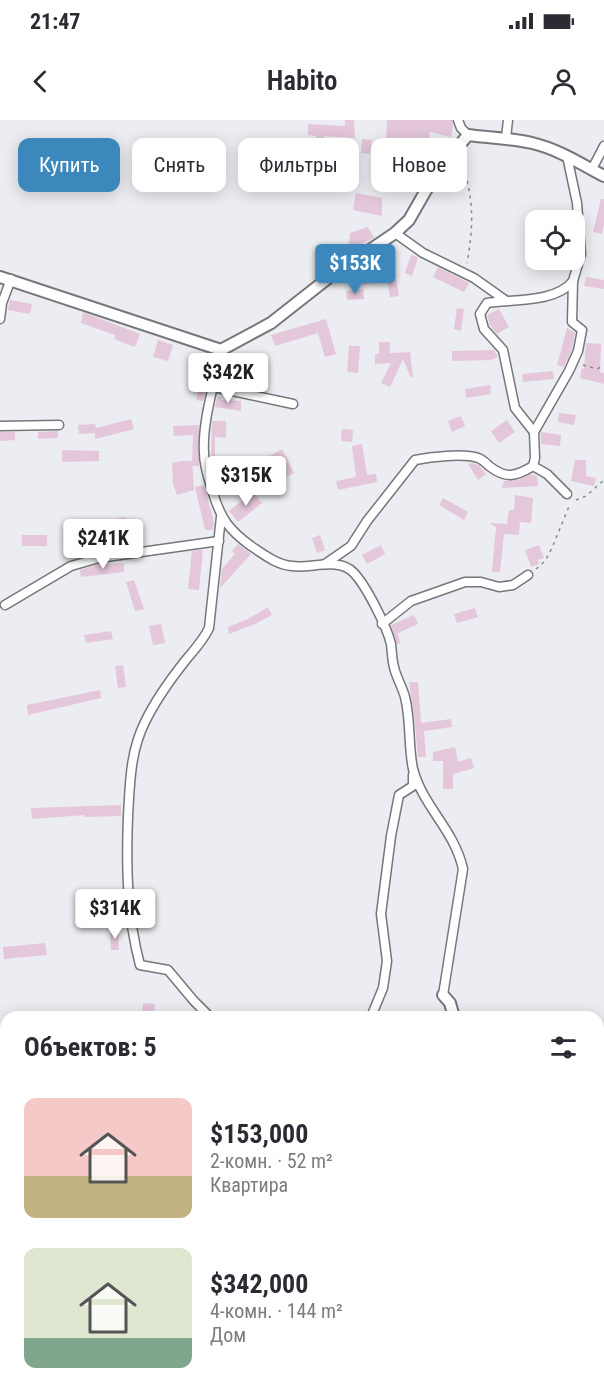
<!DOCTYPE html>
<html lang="ru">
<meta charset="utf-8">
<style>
:root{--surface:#fff;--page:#f2f2f3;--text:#2b2b33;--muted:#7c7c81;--accent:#3c87bb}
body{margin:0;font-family:"Roboto Condensed",sans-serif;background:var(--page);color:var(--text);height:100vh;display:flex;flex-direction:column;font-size:22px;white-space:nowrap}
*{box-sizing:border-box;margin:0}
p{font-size:20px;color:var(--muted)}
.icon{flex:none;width:33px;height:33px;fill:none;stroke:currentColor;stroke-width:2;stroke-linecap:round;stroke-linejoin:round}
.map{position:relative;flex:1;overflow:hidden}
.sheet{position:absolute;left:0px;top:891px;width:604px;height:386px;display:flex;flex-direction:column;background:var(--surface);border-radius:18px 18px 0 0;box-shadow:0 3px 15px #0003}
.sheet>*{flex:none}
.hud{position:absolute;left:18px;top:18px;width:568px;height:54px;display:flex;gap:12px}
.fabs{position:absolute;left:525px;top:90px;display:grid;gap:12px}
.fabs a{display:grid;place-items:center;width:60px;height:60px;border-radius:12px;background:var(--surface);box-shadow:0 3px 15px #0003;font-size:30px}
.price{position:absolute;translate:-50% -51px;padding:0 14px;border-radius:6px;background:#fff;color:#222;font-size:20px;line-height:39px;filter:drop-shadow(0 2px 3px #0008)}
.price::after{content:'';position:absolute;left:50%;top:36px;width:18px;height:14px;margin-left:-9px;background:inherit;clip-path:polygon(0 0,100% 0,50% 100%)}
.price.on{background:var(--accent);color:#fff}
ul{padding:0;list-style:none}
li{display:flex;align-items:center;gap:18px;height:150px;padding:0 24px}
li span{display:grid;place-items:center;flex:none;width:168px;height:120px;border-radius:12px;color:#555}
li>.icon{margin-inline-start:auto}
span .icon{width:72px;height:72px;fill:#fffc;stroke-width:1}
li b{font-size:26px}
h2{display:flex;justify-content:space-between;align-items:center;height:72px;padding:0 24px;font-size:26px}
.chip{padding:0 21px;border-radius:12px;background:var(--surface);box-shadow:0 3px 15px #0003;font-size:21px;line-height:54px}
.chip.on{background:var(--accent);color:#fff}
.status{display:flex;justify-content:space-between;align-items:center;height:42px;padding:0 30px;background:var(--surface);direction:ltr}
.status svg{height:16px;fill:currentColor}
header{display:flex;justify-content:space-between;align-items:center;height:78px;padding:0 24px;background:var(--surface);font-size:27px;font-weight:600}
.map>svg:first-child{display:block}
.building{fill:#e4c7d9}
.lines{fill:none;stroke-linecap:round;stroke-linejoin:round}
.street-casing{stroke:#75777b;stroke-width:11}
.secondary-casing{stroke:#75777b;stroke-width:14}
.path{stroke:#87888c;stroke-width:1.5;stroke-dasharray:3 4.5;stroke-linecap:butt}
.street{stroke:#fff;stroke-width:8}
.secondary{stroke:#fff;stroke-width:10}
</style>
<div class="status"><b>21:47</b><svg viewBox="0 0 49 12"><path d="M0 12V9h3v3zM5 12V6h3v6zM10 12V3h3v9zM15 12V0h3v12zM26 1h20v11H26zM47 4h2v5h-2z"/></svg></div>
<header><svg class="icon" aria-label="back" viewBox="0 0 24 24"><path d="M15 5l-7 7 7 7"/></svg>Habito<svg class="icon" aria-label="person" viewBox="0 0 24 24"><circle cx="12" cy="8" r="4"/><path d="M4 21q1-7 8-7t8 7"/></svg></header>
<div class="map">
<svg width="604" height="1276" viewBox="0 0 604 1276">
<rect width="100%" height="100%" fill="#ebedf2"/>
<g class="building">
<path d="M345,0H354L355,18L324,16V32H316V16L308,15V4L345,6Z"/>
<path d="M387,0H452L453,6L451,17L430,12L428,27L406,25L405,45H396L397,24L386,22Z"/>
<path d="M362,19L372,20L370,34L361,33Z"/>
<path d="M424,30L435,36L425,57L413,51Z"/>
<path d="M356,73L382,78V96L353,90Z"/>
<path d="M601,79H604V104L602,114L593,112Z"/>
<path d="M368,107L374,118L348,130L350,113Z"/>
<path d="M411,135L418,137L412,156L405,153Z"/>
<path d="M394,147L399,176L390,177L387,157L364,165L360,155L373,150Z"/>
<path d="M438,147L469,163L464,172L433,157Z"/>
<path d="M586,157L604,160V169L584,166Z"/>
<path d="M363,169L364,179L347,180L346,171Z"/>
<path d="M10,180L32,184L30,194L8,190Z"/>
<path d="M457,188L464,189L461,211L454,209Z"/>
<path d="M499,189L509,207L497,214L490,205L487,195Z"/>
<path d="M83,192L140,214L135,227L114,219L115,215L81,203Z"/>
<path d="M326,199L336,234L325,237L318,213L275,226L271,215Z"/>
<path d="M567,208L575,213L572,229L564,247L557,245Z"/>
<path d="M158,220L173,225L168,241L153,237Z"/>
<path d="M379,222H390V233L410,232L413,257L411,258L403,239L390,267L381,263L391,243L375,244V234H379Z"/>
<path d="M586,223L601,224L600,252L604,253V264L580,258L582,248L584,249Z"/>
<path d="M349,226H360L358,253L347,252Z"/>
<path d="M494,230L498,237L491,240L452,241V231Z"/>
<path d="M205,243L212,244L203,281L196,280Z"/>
<path d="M553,251L554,259L523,262L522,254Z"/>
<path d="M490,265L491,274L466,278L465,269Z"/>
<path d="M217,277H221V280L241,281V291L215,287Z"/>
<path d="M559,293L576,295L574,305L558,302Z"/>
<path d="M461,296L465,306L452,312L448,301Z"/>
<path d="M131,299L134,309L95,319V313L79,314L78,305L95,304L96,308Z"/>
<path d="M507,300L515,312L499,323L491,311Z"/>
<path d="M212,301H226V318L215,317V347H212L211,338Z"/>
<path d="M199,305V346H192L193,315L174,316L173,306Z"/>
<path d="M342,309L353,310L352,322L341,321Z"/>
<path d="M58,311V318L38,319V312Z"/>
<path d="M0,312H15V320L0,321Z"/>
<path d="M541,312L561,315L560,326L541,324Z"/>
<path d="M362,324L367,355L376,354L377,362L338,370L336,361L356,357L352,326Z"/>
<path d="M282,329L294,353L274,363L261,341Z"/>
<path d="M62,330L99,331V341L62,342Z"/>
<path d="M575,340H586V356L596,358L594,366L571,361Z"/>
<path d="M182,341H192L194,370L177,375L173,364L172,343Z"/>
<path d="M471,343L479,345L486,354L478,360L468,344Z"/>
<path d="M532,354L537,356L538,366L502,368L504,361L518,360Z"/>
<path d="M204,365L214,402L213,410H205L195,367Z"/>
<path d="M253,372L262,383L238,402L229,391Z"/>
<path d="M515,375L533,378L531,403L520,402L519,415L504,414L500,452H492L496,407L489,403L507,404L509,390H514Z"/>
<path d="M443,378L468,392L464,400L439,385Z"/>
<path d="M126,397L128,410L111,413L109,400Z"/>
<rect x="22" y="415" width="25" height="11"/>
<path d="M320,415L325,430L317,433L312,418Z"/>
<path d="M238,424L251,434L220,468L222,449L235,434L232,431Z"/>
<path d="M381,425L385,434L367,444L362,435Z"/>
<path d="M539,425L544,438L538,440L539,444L531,447L525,430Z"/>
<path d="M203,430L199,470L188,469L192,431Z"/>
<path d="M124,443V452L81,457L80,450L100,444Z"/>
<path d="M134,460L144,489L135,491L126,462Z"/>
<path d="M268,487L272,495L255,504L229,514L228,507L248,499Z"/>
<path d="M475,488L478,497L457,503L454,494Z"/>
<path d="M414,495L418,504L398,513L400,523L397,524L391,505Z"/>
<path d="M161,504L165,523L153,525L149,506Z"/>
<path d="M111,511L113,519L86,523L84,515Z"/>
<path d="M123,545L126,567L118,568L115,546Z"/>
<path d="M409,562H418L421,603L451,599L452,607L424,611L426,637H418L414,594Z"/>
<path d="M100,570L101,578L28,595L27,585Z"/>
<path d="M455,627L458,642L471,638L474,648L453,654V669H443V641H433V632Z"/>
<path d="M121,685V696L85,697V695L32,699L31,688Z"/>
<path d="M113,792L115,803L90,808L88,797Z"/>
<path d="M110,810H118L119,830H111Z"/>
<path d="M45,823L47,835L4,839L3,827Z"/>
<path d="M143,883L155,884L154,897H142Z"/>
</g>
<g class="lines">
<g class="street-casing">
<g id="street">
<path d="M458,0L461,8L468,15"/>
<path d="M506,18L508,0"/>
<path d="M592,49L604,26"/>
<path d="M395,113L423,133L474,158L505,180"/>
<path d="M0,199L2,183L11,159"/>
<path d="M221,230C215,262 202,301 204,333C204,347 209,360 213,373C221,399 229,410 251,426C263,434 277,445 292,446C310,449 338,437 353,452C366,465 387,507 391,524C392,532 392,540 394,547C396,557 402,566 405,577C411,600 408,625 413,649C423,687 454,709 463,749L443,875"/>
<path d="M214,267L293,284"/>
<path d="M0,306L59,305"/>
<path d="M534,312L515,288L503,230L484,209L480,194L487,183C512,179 556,183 573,161"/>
<path d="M533,346L547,354L567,374"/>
<path d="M325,444L351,426L367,401L415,340C430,337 464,333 478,338C482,339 486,343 489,346C506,359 515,357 533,346L535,338L534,312L569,251L578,231L582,210L572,202L573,161L581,134L577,83L567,36"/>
<path d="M5,485L71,446L99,438L219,421"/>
<path d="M382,504L411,481L465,462H481L499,467L513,465L528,455"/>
<path d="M210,897L194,881L168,850L140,845C127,796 126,747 128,696C130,663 130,632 145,602C155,581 170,560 185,541C194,530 203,521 209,508L221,397"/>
<path d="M371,897L383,868L387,841L381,794L391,716L399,675L413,666V655"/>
</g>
</g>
<g class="secondary-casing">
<g id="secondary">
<path d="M0,157L221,230L271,203L327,159L395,113L409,100L445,37L457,28L468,15C490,18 511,18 532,23C558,29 581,44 604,56"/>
<path d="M443,875L450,883L454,897"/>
<path d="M398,1276L399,1270"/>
</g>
</g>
<g class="path">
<path d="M461,39C474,79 474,103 467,143"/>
<path d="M583,245L597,249L604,245"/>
<path d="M576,380L586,376L604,360"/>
<path d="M536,449L545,441L552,428L570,384"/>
</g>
<use href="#street" class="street"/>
<use href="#secondary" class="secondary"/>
</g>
</svg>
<div class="fabs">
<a><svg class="icon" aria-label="locate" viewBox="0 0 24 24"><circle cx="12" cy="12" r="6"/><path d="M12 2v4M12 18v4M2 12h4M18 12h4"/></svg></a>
</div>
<b class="price on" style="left:355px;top:175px">$153K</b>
<b class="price" style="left:228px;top:284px">$342K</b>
<b class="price" style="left:246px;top:387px">$315K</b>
<b class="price" style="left:103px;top:450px">$241K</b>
<b class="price" style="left:115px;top:820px">$314K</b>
<div class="hud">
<a class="chip on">Купить</a>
<a class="chip">Снять</a>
<a class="chip">Фильтры</a>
<a class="chip">Новое</a>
</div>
<section class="sheet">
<h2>Объектов: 5<svg class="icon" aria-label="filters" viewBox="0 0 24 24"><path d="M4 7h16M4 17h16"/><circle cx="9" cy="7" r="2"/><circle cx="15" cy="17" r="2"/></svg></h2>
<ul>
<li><span style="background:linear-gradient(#f6c9c9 65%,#c2b280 0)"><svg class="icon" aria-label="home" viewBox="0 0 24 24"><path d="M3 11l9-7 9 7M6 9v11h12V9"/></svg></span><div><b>$153,000</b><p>2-комн. · 52 m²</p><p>Квартира</p></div></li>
<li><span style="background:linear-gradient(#dfe7d0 75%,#7fa58c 0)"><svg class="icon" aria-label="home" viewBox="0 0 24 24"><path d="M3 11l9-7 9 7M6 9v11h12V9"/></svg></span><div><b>$342,000</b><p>4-комн. · 144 m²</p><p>Дом</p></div></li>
</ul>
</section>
</div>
